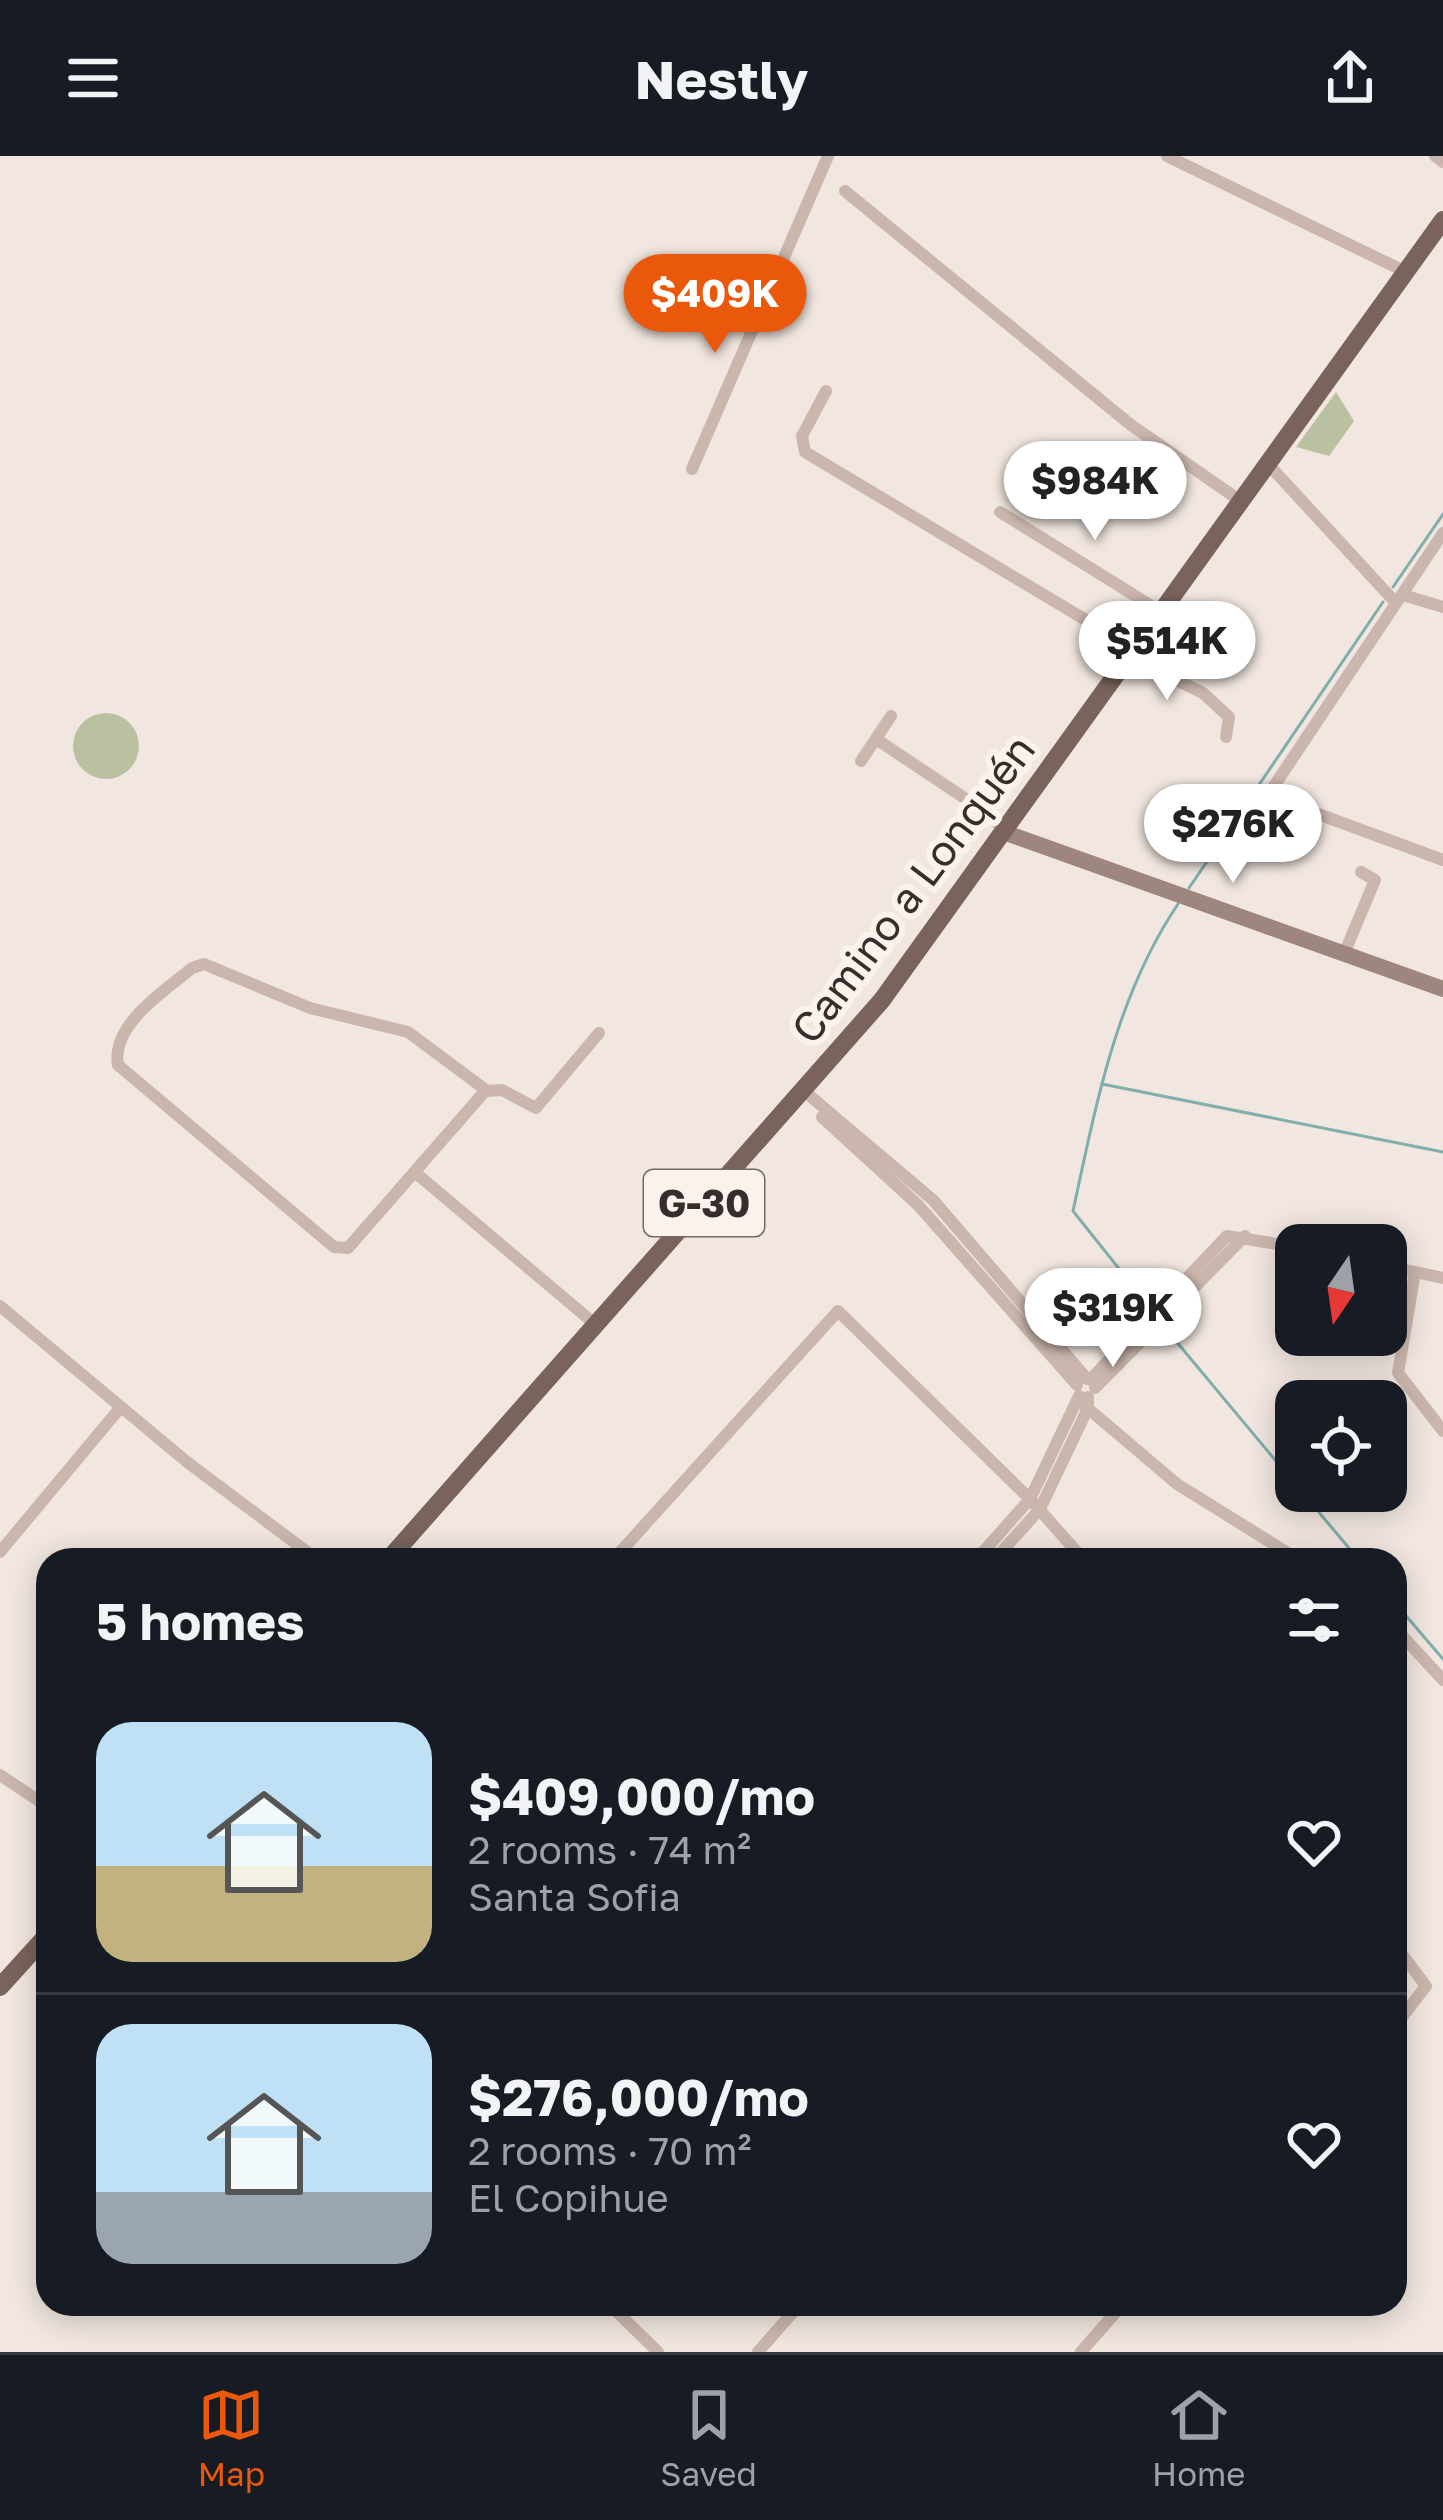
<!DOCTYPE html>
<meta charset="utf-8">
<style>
:root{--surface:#171b24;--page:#242831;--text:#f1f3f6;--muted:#9ea1a6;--line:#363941;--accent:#ea580c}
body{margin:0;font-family:"Golos Text",sans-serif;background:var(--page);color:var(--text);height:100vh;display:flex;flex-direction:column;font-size:45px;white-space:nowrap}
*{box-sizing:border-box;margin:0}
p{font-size:39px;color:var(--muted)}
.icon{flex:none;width:66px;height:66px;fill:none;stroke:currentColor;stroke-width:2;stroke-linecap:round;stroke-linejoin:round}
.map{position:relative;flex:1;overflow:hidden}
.drawer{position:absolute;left:36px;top:1392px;width:1371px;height:768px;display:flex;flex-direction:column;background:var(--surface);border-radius:36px;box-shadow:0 6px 30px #0003}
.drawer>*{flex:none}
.needle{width:78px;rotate:193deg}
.tools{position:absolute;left:1275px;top:1068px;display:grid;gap:24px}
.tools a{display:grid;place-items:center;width:132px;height:132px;border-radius:24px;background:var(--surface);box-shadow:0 6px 30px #0003;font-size:60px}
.price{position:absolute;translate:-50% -102px;padding:0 27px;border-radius:42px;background:#fff;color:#222;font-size:39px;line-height:78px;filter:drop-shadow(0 3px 6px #0008)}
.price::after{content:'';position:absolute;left:50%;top:72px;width:36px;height:27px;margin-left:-18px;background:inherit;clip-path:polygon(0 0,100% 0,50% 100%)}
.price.current{background:var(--accent);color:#fff}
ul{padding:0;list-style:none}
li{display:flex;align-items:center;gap:36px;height:300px;padding:0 60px}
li+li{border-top:3px solid var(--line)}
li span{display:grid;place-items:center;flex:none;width:336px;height:240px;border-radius:36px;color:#555}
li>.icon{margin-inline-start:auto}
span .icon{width:144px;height:144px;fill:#fffc;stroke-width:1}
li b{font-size:51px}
h2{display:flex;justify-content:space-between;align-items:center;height:144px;padding:0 60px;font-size:51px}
header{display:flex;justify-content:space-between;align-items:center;height:156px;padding:0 60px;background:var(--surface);font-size:54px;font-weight:700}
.tabs{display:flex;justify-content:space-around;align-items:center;height:168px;border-top:3px solid var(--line);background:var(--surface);font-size:33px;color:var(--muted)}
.tabs a{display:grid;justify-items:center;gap:6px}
.tabs .current{color:var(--accent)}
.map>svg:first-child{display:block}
.grass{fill:#b9c1a0}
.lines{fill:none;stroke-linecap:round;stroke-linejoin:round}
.stream{stroke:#80aeab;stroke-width:3}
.street{stroke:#cab6ac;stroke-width:12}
.secondary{stroke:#9e857d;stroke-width:16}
.primary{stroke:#79635c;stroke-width:18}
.labels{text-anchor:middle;stroke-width:12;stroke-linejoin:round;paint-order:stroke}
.shield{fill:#faf2ec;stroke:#726865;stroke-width:3}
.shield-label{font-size:39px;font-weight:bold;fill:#382d2b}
.street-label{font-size:42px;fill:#382d2b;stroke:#faf2ec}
</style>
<header><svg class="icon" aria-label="menu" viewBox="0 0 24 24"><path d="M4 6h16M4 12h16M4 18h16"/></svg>Nestly<svg class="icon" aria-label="share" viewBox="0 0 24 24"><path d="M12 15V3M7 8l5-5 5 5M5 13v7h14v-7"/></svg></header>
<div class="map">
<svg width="1443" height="2196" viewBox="0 0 1443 2196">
<rect width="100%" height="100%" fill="#f2e7e0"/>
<g class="grass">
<path d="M1336,236L1354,265L1329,300L1296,291Z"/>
<circle cx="106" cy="590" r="33"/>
</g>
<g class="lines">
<g class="stream">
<path d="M1393,431L1443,358"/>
<path d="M1189,732L1383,446"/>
<path d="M1102,928L1443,996"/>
<path d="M1148,1149L1073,1055C1096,949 1116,840 1178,748"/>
<path d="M1170,1178L1296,1329"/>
<path d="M1301,1335L1359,1404"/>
<path d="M1395,1447L1443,1503"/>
</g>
<g class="street">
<path d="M1167,0L1406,116"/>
<path d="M1435,0L1443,6"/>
<path d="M845,35L1131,269L1242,346"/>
<path d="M826,235L802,280L805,296L1136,494"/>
<path d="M1269,309L1396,447"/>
<path d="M692,313L828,0"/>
<path d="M1000,356L1163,457"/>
<path d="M1443,377L1272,633L1280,644L1443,704"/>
<path d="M1403,439L1443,451"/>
<path d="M1131,502L1203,537L1229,561L1226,581"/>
<path d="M876,583L990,659L1005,676"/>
<path d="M861,605L891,560"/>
<path d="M1344,798L1375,724L1361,716"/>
<path d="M204,808L310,852L408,876L486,934L348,1092L334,1091L118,909C111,868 165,835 192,812Z"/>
<path d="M803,934L933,1044L1087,1223"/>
<path d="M486,935L502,934L536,952L599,877"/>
<path d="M822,961L918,1049L1077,1229"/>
<path d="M417,1018L596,1169"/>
<path d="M1386,1110L1443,1122"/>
<path d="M1415,1116L1398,1217L1443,1275"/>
<path d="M0,1150L187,1306L318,1404"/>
<path d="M1090,1224L1227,1080L1296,1091"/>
<path d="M1095,1232L1245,1080"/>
<path d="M1078,1244L1177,1328L1299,1404"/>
<path d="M0,1396L120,1252"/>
<path d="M613,1404L838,1155L1030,1343L1084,1404"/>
<path d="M976,1404L1030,1343L1079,1240"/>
<path d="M994,1404L1040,1353L1088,1252V1241"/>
<path d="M1395,1472L1443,1524"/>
<path d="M0,1619L48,1651"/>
<path d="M1395,1789L1426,1830L1395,1870"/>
<path d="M609,2148L658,2196"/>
<path d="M758,2196L800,2148"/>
<path d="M1081,2196L1123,2148"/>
</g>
<path class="secondary" d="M1006,677L1443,833"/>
<g class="primary">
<path d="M388,1404L882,844L1443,64"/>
<path d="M0,1831L48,1778"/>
</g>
</g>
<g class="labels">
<rect class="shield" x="644" y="1014" width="120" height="66" rx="9"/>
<g class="shield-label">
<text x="704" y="1061">G-30</text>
</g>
<g class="street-label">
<text transform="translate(913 733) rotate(-53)" y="15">Camino a Lonquén</text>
</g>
</g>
</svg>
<div class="tools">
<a><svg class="needle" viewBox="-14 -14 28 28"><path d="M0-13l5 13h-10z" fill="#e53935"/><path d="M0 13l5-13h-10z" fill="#9ea1a6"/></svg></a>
<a><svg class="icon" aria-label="locate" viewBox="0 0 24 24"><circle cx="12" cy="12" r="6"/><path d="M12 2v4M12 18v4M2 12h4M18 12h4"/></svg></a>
</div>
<b class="price current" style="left:715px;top:200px">$409K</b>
<b class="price" style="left:1095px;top:387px">$984K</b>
<b class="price" style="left:1167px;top:547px">$514K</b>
<b class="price" style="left:1233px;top:730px">$276K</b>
<b class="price" style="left:1113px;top:1214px">$319K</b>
<section class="drawer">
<h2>5 homes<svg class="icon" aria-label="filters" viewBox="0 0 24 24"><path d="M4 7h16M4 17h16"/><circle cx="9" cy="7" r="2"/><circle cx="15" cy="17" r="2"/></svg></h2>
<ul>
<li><span style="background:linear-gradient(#bfe0f5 60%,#c2b280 0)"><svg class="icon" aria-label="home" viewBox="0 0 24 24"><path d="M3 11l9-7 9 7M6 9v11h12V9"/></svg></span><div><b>$409,000/mo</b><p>2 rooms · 74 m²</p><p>Santa Sofia</p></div><svg class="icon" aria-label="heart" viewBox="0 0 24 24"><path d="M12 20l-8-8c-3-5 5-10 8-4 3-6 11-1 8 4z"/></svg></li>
<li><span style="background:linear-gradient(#bfe0f5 70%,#9aa5b1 0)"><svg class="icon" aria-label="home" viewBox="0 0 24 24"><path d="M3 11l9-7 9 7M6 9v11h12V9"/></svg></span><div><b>$276,000/mo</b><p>2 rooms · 70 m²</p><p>El Copihue</p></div><svg class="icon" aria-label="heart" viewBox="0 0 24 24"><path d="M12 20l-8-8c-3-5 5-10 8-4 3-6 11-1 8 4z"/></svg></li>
</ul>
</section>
</div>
<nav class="tabs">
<a class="current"><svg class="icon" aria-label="map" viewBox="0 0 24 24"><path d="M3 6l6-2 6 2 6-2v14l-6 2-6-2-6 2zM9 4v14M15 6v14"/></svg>Map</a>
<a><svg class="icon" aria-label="saved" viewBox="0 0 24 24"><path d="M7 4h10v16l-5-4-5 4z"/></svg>Saved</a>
<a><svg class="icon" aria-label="home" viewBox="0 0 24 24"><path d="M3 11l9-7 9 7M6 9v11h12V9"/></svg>Home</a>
</nav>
